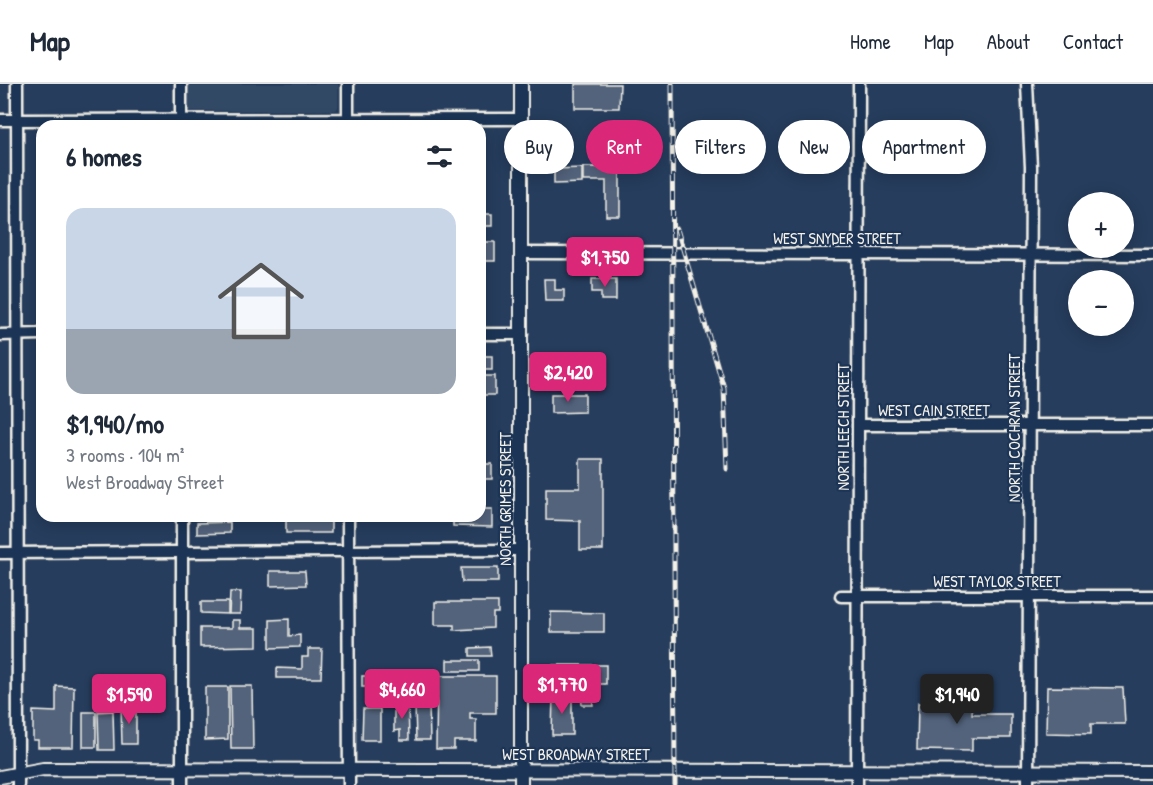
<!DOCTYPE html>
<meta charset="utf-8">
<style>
:root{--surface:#fff;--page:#f6f6f7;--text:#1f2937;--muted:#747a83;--line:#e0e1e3;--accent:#db2777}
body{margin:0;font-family:"Patrick Hand",sans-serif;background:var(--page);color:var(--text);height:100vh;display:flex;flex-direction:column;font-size:22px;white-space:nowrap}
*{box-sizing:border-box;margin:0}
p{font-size:20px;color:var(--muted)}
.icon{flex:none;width:33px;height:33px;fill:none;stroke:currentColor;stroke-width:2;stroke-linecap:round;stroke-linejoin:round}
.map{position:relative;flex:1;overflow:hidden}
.details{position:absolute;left:36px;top:36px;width:450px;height:402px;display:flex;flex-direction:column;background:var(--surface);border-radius:18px;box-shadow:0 3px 15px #0003}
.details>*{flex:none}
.banner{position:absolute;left:504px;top:36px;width:558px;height:54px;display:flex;gap:12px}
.tools{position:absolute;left:1068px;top:108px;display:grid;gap:12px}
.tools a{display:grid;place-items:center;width:66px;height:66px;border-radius:50%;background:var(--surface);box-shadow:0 3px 15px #0003;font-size:30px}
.price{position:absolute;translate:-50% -51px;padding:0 14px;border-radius:6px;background:var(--accent);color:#fff;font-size:20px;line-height:39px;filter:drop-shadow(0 2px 3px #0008)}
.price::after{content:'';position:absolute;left:50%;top:36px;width:18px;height:14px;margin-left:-9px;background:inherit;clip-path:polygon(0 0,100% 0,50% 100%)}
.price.current{background:#222;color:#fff}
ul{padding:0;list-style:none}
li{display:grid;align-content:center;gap:12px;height:318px;padding:0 30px}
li+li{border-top:2px solid var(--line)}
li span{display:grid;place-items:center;height:186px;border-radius:18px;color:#555}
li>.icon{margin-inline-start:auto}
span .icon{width:108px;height:108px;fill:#fffc;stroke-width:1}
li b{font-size:26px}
h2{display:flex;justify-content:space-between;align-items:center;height:72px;padding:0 30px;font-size:26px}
.tag{padding:0 21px;border-radius:27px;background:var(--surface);box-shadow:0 3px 15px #0003;font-size:21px;line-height:54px}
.tag.current{background:var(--accent);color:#fff}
header{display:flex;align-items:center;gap:36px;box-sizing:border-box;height:84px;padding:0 30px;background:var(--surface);border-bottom:2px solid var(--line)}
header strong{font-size:28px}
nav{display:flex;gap:33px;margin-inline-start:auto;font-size:21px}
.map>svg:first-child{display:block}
.built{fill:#334966}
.building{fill:#52647b;stroke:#f4f1e8;stroke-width:1.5}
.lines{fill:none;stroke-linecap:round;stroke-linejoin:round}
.minor-casing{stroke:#f4f1e8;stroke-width:15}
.major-casing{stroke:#f4f1e8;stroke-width:16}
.minor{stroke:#1d3557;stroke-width:10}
.major{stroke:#1d3557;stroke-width:12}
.rail-casing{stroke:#f4f1e8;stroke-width:5}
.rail{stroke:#1d3557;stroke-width:3;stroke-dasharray:9;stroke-linecap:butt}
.labels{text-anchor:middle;stroke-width:4.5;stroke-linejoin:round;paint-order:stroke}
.street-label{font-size:16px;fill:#f4f1e8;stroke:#1d3557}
</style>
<header>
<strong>Map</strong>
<nav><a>Home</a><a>Map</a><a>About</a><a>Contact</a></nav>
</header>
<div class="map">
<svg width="1153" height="701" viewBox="0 0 1153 701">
<rect width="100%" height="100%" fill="#263d5d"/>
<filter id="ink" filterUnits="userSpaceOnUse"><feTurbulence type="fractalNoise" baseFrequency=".0167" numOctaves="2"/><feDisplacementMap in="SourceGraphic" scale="12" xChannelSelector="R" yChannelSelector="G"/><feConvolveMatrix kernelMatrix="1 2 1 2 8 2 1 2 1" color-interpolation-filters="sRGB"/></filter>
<g filter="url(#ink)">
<path class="built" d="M188,0H338V23L336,26L188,27Z"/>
<g class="building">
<path d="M575,0H620L619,24H575Z"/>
<path d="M583,83H620V132H606V97H583Z"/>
<path d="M582,84V99L554,100V85Z"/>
<rect x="480" y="130" width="12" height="12"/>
<rect x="480" y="158" width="15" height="19"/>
<path d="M544,195H555V206H564V217H545Z"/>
<path d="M592,195H616V216H601V208H592Z"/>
<rect x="480" y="272" width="12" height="14"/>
<rect x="480" y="292" width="15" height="19"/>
<path d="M551,310H585V328L551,329Z"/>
<path d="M480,319H482L483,334H480Z"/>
<path d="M580,375H603V466H580V437L546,436V404H580Z"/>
<rect x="480" y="380" width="12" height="15"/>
<path d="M480,425H492V443L453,442V432H480Z"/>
<rect x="286" y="432" width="45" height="17"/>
<path d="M230,438V449L197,450V439Z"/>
<path d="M461,484H498V498H462Z"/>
<path d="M270,487H305L306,501L270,502Z"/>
<path d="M230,508H241L240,530H229Z"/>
<path d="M201,518H228V530L201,529Z"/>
<path d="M435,518H498V529H493V544L454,546V541H435Z"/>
<path d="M551,528L604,529V548H551Z"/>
<path d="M289,535V552L300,551V563L270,564V536Z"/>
<path d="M232,536H240V544H257V562L200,563V544H232Z"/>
<path d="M490,563L491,572H470V564Z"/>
<path d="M308,565H322L321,594H277V584L302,585V573H308Z"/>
<rect x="447" y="576" width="32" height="11"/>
<rect x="553" y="581" width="53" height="19"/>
<rect x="362" y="592" width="18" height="11"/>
<path d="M437,592H496V629H470V635H476V657H454V665H436Z"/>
<path d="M56,602L74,603L73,663H38V656H33V627L56,628Z"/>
<path d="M230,602H252L253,665H231Z"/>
<path d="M205,603H228V655L205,656Z"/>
<path d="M1047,603L1123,604L1125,640H1091V650L1046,649Z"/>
<path d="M553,610H572V651H552Z"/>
<path d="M581,610H592L593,621H582Z"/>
<path d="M942,611H973L972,630H1011V654H972V667L917,666L918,619L942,620Z"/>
<rect x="98" y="618" width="16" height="8"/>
<path d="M394,618H408L409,656H400V646L394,647Z"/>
<path d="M415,621H429L430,656H416Z"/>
<path d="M121,622H136V660H122Z"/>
<path d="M363,625H380V656H362Z"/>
<path d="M113,627L114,666H99L98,628Z"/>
<rect x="83" y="628" width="13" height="35"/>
</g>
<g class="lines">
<g class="minor-casing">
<g id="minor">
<path d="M17,0L18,701"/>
<path d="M181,0V42"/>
<path d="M348,0V42"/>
<path d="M1027,0L1031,83L1028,701"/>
<path d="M0,36L521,35"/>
<path d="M521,169L1153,171"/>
<path d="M480,250H522"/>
<path d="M0,251L42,250"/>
<path d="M859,341H1153"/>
<path d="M182,432V701"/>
<path d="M348,432L349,701"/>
<path d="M0,469L522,466"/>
<path d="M841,512H1153"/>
<path d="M857,701L859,0"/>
</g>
</g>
<g class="major-casing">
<g id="major">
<path d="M0,693L43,685L1153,688"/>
<path d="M521,701V0"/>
</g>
</g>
<use href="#minor" class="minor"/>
<use href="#major" class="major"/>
<g class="rail-casing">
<g id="rail">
<path d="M672,0L675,701"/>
<path d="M677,145L724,304L727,385"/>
</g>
</g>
<use href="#rail" class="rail"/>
</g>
</g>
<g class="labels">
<g class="street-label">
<text x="837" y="160">WEST SNYDER STREET</text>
<text x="934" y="332">WEST CAIN STREET</text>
<text transform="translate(843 343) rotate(-90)" y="6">NORTH LEECH STREET</text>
<text transform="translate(1014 344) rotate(-90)" y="6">NORTH COCHRAN STREET</text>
<text transform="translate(505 415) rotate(-90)" y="6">NORTH GRIMES STREET</text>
<text x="997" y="503">WEST TAYLOR STREET</text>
<text x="576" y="676">WEST BROADWAY STREET</text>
</g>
</g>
</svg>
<div class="tools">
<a>+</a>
<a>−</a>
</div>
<b class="price" style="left:605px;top:204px">$1,750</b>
<b class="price" style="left:568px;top:319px">$2,420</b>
<b class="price" style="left:562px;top:631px">$1,770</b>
<b class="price" style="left:402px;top:636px">$4,660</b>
<b class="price" style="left:129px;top:641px">$1,590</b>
<b class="price current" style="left:957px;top:641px">$1,940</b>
<div class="banner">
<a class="tag">Buy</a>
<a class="tag current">Rent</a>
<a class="tag">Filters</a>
<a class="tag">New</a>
<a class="tag">Apartment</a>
</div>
<section class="details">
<h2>6 homes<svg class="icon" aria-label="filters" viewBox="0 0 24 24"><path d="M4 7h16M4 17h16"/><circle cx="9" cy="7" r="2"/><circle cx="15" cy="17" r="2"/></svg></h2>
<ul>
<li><span style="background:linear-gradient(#c9d6e8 65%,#9aa5b1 0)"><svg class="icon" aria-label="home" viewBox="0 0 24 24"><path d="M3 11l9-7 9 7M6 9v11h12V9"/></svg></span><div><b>$1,940/mo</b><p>3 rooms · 104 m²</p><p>West Broadway Street</p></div></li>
</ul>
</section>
</div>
